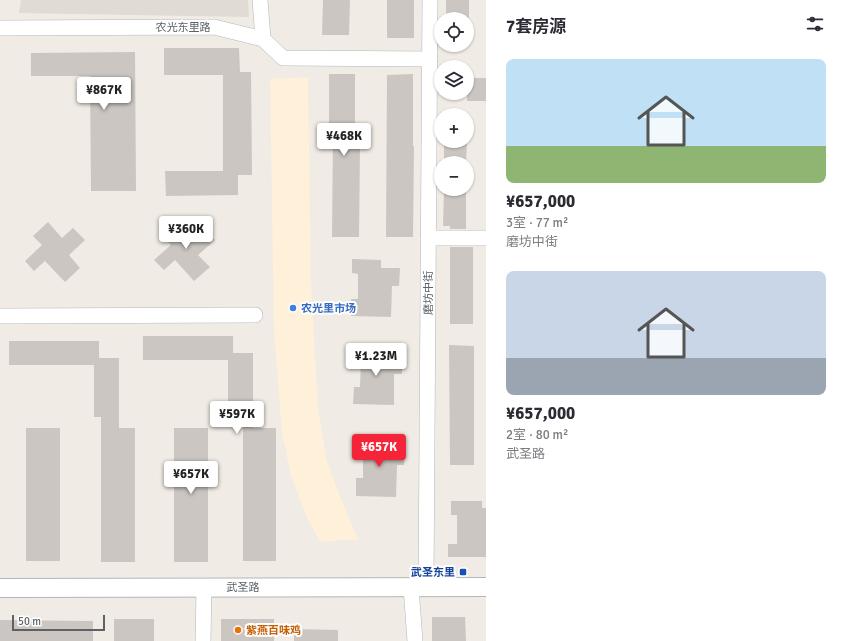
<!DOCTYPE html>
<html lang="zh">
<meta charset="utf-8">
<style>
:root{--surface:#fff;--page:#f2f2f3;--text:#2b2b33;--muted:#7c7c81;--accent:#f62439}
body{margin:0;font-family:Signika,"Noto Sans SC",sans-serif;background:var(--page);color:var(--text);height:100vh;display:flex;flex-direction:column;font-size:15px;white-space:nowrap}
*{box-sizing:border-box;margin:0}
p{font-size:13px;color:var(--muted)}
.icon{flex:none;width:22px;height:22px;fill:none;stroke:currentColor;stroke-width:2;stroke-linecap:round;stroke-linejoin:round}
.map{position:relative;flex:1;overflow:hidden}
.sheet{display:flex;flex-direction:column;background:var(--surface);width:360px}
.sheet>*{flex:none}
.controls{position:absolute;left:434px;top:12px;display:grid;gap:8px}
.controls a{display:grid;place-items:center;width:40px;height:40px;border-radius:50%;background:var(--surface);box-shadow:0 1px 3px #0004;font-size:20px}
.scale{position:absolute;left:12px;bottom:10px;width:93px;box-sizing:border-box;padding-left:4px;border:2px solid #5c6266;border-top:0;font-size:11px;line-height:14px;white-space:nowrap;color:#5c6266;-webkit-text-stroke:3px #fff;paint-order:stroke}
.price{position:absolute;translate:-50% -34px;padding:0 9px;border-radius:4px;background:#fff;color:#222;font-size:13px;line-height:26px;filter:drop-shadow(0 1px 2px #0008)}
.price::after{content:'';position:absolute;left:50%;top:24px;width:12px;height:9px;margin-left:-6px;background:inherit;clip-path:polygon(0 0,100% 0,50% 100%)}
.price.active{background:var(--accent);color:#fff}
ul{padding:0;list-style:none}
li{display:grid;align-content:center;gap:8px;height:212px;padding:0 20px}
li span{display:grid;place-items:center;height:124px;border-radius:8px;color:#555}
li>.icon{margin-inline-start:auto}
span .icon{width:72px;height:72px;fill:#fffc;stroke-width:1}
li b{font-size:17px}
h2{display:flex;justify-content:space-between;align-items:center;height:48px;padding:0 20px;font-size:17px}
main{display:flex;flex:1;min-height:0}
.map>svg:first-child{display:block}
.commercial{fill:#fff0da}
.education{fill:#e0dbd3}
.building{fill:#cbc6c1}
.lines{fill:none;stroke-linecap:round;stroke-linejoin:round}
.minor-casing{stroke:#b2b7ba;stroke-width:16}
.tertiary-casing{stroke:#b2b7ba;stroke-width:20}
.minor{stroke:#fff;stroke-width:15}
.tertiary{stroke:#fff;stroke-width:18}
.shop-dot{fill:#3f7fe0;stroke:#fff;stroke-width:1.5}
.transit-dot{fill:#1a4fb4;stroke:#fff;stroke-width:1.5}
.food-dot{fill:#e8710a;stroke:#fff;stroke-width:1.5}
.labels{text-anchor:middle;stroke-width:4;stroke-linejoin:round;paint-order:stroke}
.street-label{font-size:11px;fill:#5c6266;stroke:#fff}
.shop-label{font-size:11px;font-weight:bold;fill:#366cbe;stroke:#fff;text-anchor:start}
.transit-label{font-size:11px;font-weight:bold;fill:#164399;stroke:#fff;text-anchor:end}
.food-label{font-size:11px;font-weight:bold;fill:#c56008;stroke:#fff;text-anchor:start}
</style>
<main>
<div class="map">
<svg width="486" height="641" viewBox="0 0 486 641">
<rect width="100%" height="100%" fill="#f0ebe4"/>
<path class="commercial" d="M308,77L311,283L318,408L326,458L337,489L358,539L320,542L307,518L291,476L282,433L274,332L270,79Z"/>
<path class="education" d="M21,0H248L249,17L19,13Z"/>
<g class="building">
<path d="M323,0H350L349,35H322Z"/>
<rect x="387" y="0" width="27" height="38"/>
<rect x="446" y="0" width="23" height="19"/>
<path d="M164,48H239L240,72H251L252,175H238V195L166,196L165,171H223V75H164Z"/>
<path d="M135,52L136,191H91L90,76H31V53Z"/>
<path d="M329,74H355V146H360L359,237H332L333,131H329Z"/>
<path d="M413,74V146H414L413,237H386L387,75Z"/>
<rect x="467" y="78" width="19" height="23"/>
<path d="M444,141H467L466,163H444Z"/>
<path d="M444,189H466V229H450V226H443Z"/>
<path d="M177,221L192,237L203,227L215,240L198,255L210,267L194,281L175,260L164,270L154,260L171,245L162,235Z"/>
<path d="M48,222L62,238L73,228L85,240L69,255L80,268L65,282L45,261L34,271L25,261L42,245L33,236Z"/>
<rect x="450" y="247" width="23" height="77"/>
<path d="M352,259L381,260V268H400L399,286H392L391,317L351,316V299H358V274L352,273Z"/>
<path d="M143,336H233V353H253V428H276V561H243V412H228V360H143Z"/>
<path d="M9,341H99V358H119V428H135V562H101V417H94V365H9Z"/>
<path d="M449,345L474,346V465H450Z"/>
<path d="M355,348H384L383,356H402V374H394V405L353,404L354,387H360L361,362H354Z"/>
<rect x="26" y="428" width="34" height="133"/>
<rect x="174" y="428" width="34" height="134"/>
<path d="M357,439H386V447H405L404,465H397L396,497L356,496V478H363V453H357Z"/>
<path d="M451,501H482V508H486V557H448V544H457V515H451Z"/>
<path d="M432,617H465L466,641H432Z"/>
<rect x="114" y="619" width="40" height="22"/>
<rect x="221" y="619" width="53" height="22"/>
<path d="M0,620L93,621V641H0Z"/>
<path d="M294,629L338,630V641H294Z"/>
</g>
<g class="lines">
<g class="minor-casing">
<g id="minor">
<path d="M260,0L263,39"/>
<path d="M0,28L214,27L263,39L283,58L430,59"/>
<path d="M428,238H486"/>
<path d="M0,316L255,315"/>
<path d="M411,587L415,641"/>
<path d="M426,587L430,0"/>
<path d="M203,641L204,588"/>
</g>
</g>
<g class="tertiary-casing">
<path id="tertiary" d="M0,588L486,587"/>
</g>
<use href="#minor" class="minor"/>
<use href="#tertiary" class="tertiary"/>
</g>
<circle class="shop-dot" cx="293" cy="308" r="4"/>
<rect class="transit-dot" x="459" y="568" width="8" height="8" rx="2"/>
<circle class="food-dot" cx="238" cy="630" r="4"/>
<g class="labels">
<g class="street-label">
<text x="183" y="31">农光东里路</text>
<text transform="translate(428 293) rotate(-90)" y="4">磨坊中街</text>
<text x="243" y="591">武圣路</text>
</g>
<g class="shop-label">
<text x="301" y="312">农光里市场</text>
</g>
<g class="transit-label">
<text x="455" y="576">武圣东里</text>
</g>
<g class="food-label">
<text x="246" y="634">紫燕百味鸡</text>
</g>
</g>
</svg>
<div class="controls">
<a><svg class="icon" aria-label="locate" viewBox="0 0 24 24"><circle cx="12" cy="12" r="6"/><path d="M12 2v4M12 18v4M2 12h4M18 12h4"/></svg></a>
<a><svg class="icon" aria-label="layers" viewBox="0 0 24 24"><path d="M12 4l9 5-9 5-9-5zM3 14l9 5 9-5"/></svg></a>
<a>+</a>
<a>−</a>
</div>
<div class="scale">50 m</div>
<b class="price" style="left:104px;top:111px">¥867K</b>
<b class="price" style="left:344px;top:157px">¥468K</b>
<b class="price" style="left:186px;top:250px">¥360K</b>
<b class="price" style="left:376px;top:377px">¥1.23M</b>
<b class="price" style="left:237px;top:435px">¥597K</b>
<b class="price active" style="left:379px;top:468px">¥657K</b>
<b class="price" style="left:191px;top:495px">¥657K</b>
</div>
<section class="sheet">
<h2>7套房源<svg class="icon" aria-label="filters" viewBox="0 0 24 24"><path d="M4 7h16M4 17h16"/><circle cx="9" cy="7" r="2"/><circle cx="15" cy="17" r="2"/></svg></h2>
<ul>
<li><span style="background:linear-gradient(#bfe0f5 70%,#8fb573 0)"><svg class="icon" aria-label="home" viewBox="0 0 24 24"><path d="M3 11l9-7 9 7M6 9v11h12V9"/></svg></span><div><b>¥657,000</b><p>3室 · 77 m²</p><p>磨坊中街</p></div></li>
<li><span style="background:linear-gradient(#c9d6e8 70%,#9aa5b1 0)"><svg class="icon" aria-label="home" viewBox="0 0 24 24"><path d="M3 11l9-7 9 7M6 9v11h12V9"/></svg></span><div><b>¥657,000</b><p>2室 · 80 m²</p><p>武圣路</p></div></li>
</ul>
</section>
</main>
